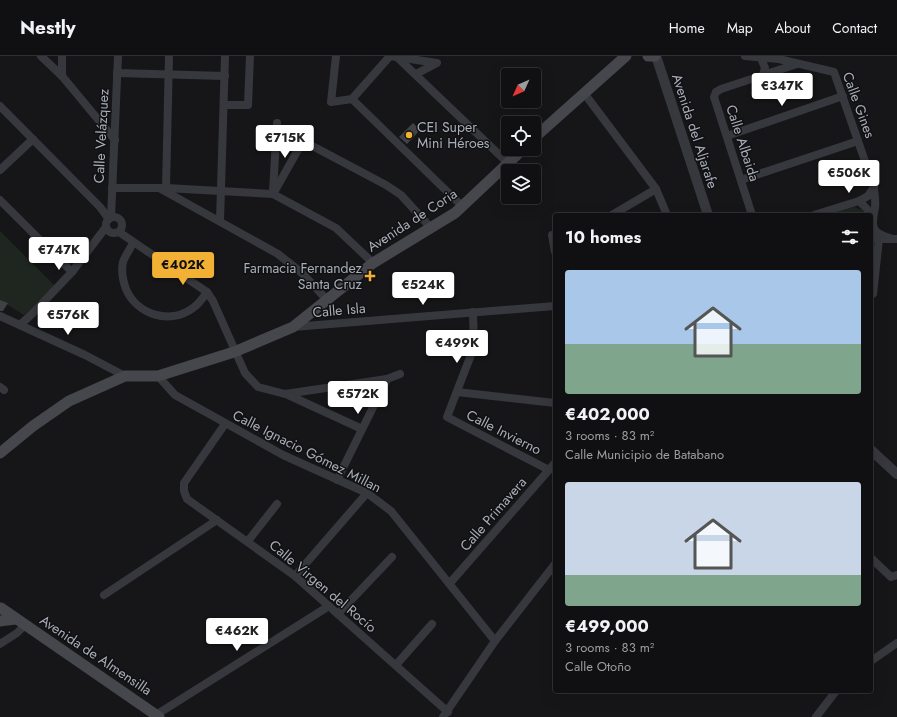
<!DOCTYPE html>
<meta charset="utf-8">
<style>
:root{--surface:#101012;--page:#19191b;--text:#f1f3f6;--muted:#9c9d9f;--line:#303032;--accent:#f2b134}
body{margin:0;font-family:Jost,sans-serif;background:var(--page);color:var(--text);height:100vh;display:flex;flex-direction:column;font-size:15px;white-space:nowrap}
*{box-sizing:border-box;margin:0}
p{font-size:13px;color:var(--muted)}
.icon{flex:none;width:22px;height:22px;fill:none;stroke:currentColor;stroke-width:2;stroke-linecap:round;stroke-linejoin:round}
.map{position:relative;flex:1;overflow:hidden}
.drawer{position:absolute;left:553px;top:157px;width:320px;height:480px;display:flex;flex-direction:column;background:var(--surface);border-radius:4px;box-shadow:0 4px 16px #0002,0 0 0 1px var(--line)}
.drawer>*{flex:none}
.needle{width:26px;rotate:225deg}
.tools{position:absolute;left:501px;top:12px;display:grid;gap:8px}
.tools a{display:grid;place-items:center;width:40px;height:40px;border-radius:4px;background:var(--surface);box-shadow:0 4px 16px #0002,0 0 0 1px var(--line);font-size:20px}
.price{position:absolute;translate:-50% -34px;padding:0 9px;border-radius:4px;background:#fff;color:#222;font-size:13px;line-height:26px;filter:drop-shadow(0 1px 2px #0008)}
.price::after{content:'';position:absolute;left:50%;top:24px;width:12px;height:9px;margin-left:-6px;background:inherit;clip-path:polygon(0 0,100% 0,50% 100%)}
.price.on{background:var(--accent);color:#111}
ul{padding:0;list-style:none}
li{display:grid;align-content:center;gap:8px;height:212px;padding:0 12px}
li span{display:grid;place-items:center;height:124px;border-radius:4px;color:#555}
li>.icon{margin-inline-start:auto}
span .icon{width:72px;height:72px;fill:#fffc;stroke-width:1}
li b{font-size:17px}
h2{display:flex;justify-content:space-between;align-items:center;height:48px;padding:0 12px;font-size:17px}
header{display:flex;align-items:center;gap:24px;box-sizing:border-box;height:56px;padding:0 20px;background:var(--surface);border-bottom:1px solid var(--line)}
header strong{font-size:19px}
nav{display:flex;gap:22px;margin-inline-start:auto;font-size:14px}
.map>svg:first-child{display:block}
.green{fill:#1e261f}
.building{fill:#404145}
.lines{fill:none;stroke-linecap:round;stroke-linejoin:round}
.minor{stroke:#37383d;stroke-width:8}
.tertiary{stroke:#37383d;stroke-width:10}
.secondary{stroke:#45474d;stroke-width:11}
.poi-dot{fill:#f2b134;stroke:#111113;stroke-width:1.5}
.labels{text-anchor:middle;stroke-width:3;stroke-linejoin:round;paint-order:stroke}
.street-label{font-size:14px;fill:#a8adb8;stroke:#111113}
.poi-label{font-size:14px;fill:#a8adb8;stroke:#111113;text-anchor:start}
</style>
<header>
<strong>Nestly</strong>
<nav><a>Home</a><a>Map</a><a>About</a><a>Contact</a></nav>
</header>
<div class="map">
<svg width="897" height="661" viewBox="0 0 897 661">
<rect width="100%" height="100%" fill="#161618"/>
<g class="green">
<path d="M854,151L862,154L866,159H826Z"/>
<path d="M0,175L55,230L33,252L24,259L0,244Z"/>
</g>
<g class="building">
<path d="M413,67L420,74L407,88L399,81Z"/>
<path d="M0,244L8,247L3,255H0Z"/>
</g>
<g class="lines">
<g class="minor">
<path d="M41,0L62,20L115,84"/>
<path d="M336,0L331,46L352,43L390,0"/>
<path d="M390,0L397,1L508,107"/>
<path d="M745,0L779,3L834,16L874,131C874,137 876,144 875,151C872,169 869,176 890,182"/>
<path d="M397,1L437,7L416,18"/>
<path d="M761,2L765,12L763,19"/>
<path d="M117,17L225,20"/>
<path d="M62,20V0"/>
<path d="M584,37L656,133L667,159"/>
<path d="M352,43L463,151"/>
<path d="M224,49H248L250,0"/>
<path d="M0,50L100,151L109,163"/>
<path d="M727,80L843,40"/>
<path d="M0,114L33,83"/>
<path d="M741,124L858,85"/>
<path d="M112,132H166L273,138L336,172L373,207"/>
<path d="M166,132L169,0"/>
<path d="M161,133L278,198L302,217L327,244"/>
<path d="M273,135L277,67"/>
<path d="M273,138L303,85L386,129L401,139L431,172"/>
<path d="M0,144L72,216"/>
<path d="M859,145L868,140L874,131"/>
<path d="M612,159L656,133"/>
<path d="M752,159L714,41L716,36L721,33L797,8"/>
<path d="M814,159L859,145L867,153L869,159"/>
<circle cx="114" cy="169" r="8"/>
<path d="M111,161L118,0"/>
<path d="M220,165L225,0"/>
<path d="M119,176L207,236L213,245L245,317L258,331L285,338L387,323"/>
<path d="M555,179H552L555,196"/>
<path d="M871,183H897"/>
<path d="M133,187C130,193 125,200 123,206C121,215 123,225 126,233C137,259 170,269 193,252C199,248 203,242 207,236"/>
<path d="M871,239L873,238L879,183"/>
<path d="M473,256L474,291L447,361L549,414"/>
<path d="M0,260L85,299L125,320"/>
<path d="M20,269L33,257L72,216L106,171"/>
<path d="M293,271L555,250"/>
<path d="M158,320L175,339L283,399L367,437L391,455L495,585"/>
<path d="M0,331L4,334"/>
<path d="M457,336L555,347"/>
<path d="M286,338L362,373"/>
<path d="M225,368L184,427V435L187,443L295,520L448,656"/>
<path d="M337,424L387,323L400,318"/>
<path d="M248,485L277,448"/>
<path d="M871,502L891,521L897,519"/>
<path d="M295,520L367,437"/>
<path d="M450,527L555,407"/>
<path d="M104,539L217,464"/>
<path d="M338,558L392,501"/>
<path d="M0,588L17,577L25,569"/>
<path d="M871,605L897,587"/>
<path d="M396,609L432,568"/>
<path d="M156,659L329,550"/>
<path d="M443,661L495,585L555,508"/>
<path d="M816,661L836,635"/>
</g>
<g class="tertiary">
<path d="M656,0L708,159"/>
<path d="M871,394L897,418"/>
</g>
<g class="secondary">
<path d="M648,0H655"/>
<path d="M534,82L626,0"/>
<path d="M0,397L33,370L69,345L125,320H158L234,296L293,271L373,207L455,157L523,93"/>
<path d="M1,552L159,661"/>
<path d="M0,565L15,563"/>
</g>
</g>
<g class="poi-dot">
<circle cx="409" cy="79" r="4"/>
<path d="M368 214h4v4h4v4h-4v4h-4v-4h-4v-4h4z"/>
</g>
<g class="labels">
<g class="street-label">
<text transform="translate(859 49) rotate(70)" y="5">Calle Gines</text>
<text transform="translate(695 75) rotate(72)" y="5">Avenida del Aljarafe</text>
<text transform="translate(101 80) rotate(-87)" y="5">Calle Velázquez</text>
<text transform="translate(743 87) rotate(72)" y="5">Calle Albaida</text>
<text transform="translate(412 164) rotate(-33)" y="5">Avenida de Coria</text>
<text transform="translate(339 254) rotate(-5)" y="5">Calle Isla</text>
<text transform="translate(504 376) rotate(27)" y="5">Calle Invierno</text>
<text transform="translate(307 395) rotate(27)" y="5">Calle Ignacio Gómez Millan</text>
<text transform="translate(493 458) rotate(-49)" y="5">Calle Primavera</text>
<text transform="translate(323 530) rotate(40)" y="5">Calle Virgen del Rocío</text>
<text transform="translate(96 599) rotate(34)" y="5">Avenida de Almensilla</text>
</g>
<g class="poi-label">
<text x="417" y="76">CEI Super<tspan x="417" dy="16">Mini Héroes</tspan></text>
<text x="362" y="217" text-anchor="end">Farmacia Fernandez<tspan x="362" dy="16">Santa Cruz</tspan></text>
</g>
</g>
</svg>
<div class="tools">
<a><svg class="needle" viewBox="-14 -14 28 28"><path d="M0-13l5 13h-10z" fill="#e53935"/><path d="M0 13l5-13h-10z" fill="#9c9d9f"/></svg></a>
<a><svg class="icon" aria-label="locate" viewBox="0 0 24 24"><circle cx="12" cy="12" r="6"/><path d="M12 2v4M12 18v4M2 12h4M18 12h4"/></svg></a>
<a><svg class="icon" aria-label="layers" viewBox="0 0 24 24"><path d="M12 4l9 5-9 5-9-5zM3 14l9 5 9-5"/></svg></a>
</div>
<b class="price" style="left:782px;top:51px">€347K</b>
<b class="price" style="left:285px;top:103px">€715K</b>
<b class="price" style="left:849px;top:138px">€506K</b>
<b class="price" style="left:59px;top:215px">€747K</b>
<b class="price on" style="left:183px;top:230px">€402K</b>
<b class="price" style="left:423px;top:250px">€524K</b>
<b class="price" style="left:68px;top:280px">€576K</b>
<b class="price" style="left:457px;top:308px">€499K</b>
<b class="price" style="left:358px;top:359px">€572K</b>
<b class="price" style="left:237px;top:596px">€462K</b>
<section class="drawer">
<h2>10 homes<svg class="icon" aria-label="filters" viewBox="0 0 24 24"><path d="M4 7h16M4 17h16"/><circle cx="9" cy="7" r="2"/><circle cx="15" cy="17" r="2"/></svg></h2>
<ul>
<li><span style="background:linear-gradient(#a9c7e8 60%,#7fa58c 0)"><svg class="icon" aria-label="home" viewBox="0 0 24 24"><path d="M3 11l9-7 9 7M6 9v11h12V9"/></svg></span><div><b>€402,000</b><p>3 rooms · 83 m²</p><p>Calle Municipio de Batabano</p></div></li>
<li><span style="background:linear-gradient(#c9d6e8 75%,#7fa58c 0)"><svg class="icon" aria-label="home" viewBox="0 0 24 24"><path d="M3 11l9-7 9 7M6 9v11h12V9"/></svg></span><div><b>€499,000</b><p>3 rooms · 83 m²</p><p>Calle Otoño</p></div></li>
</ul>
</section>
</div>
